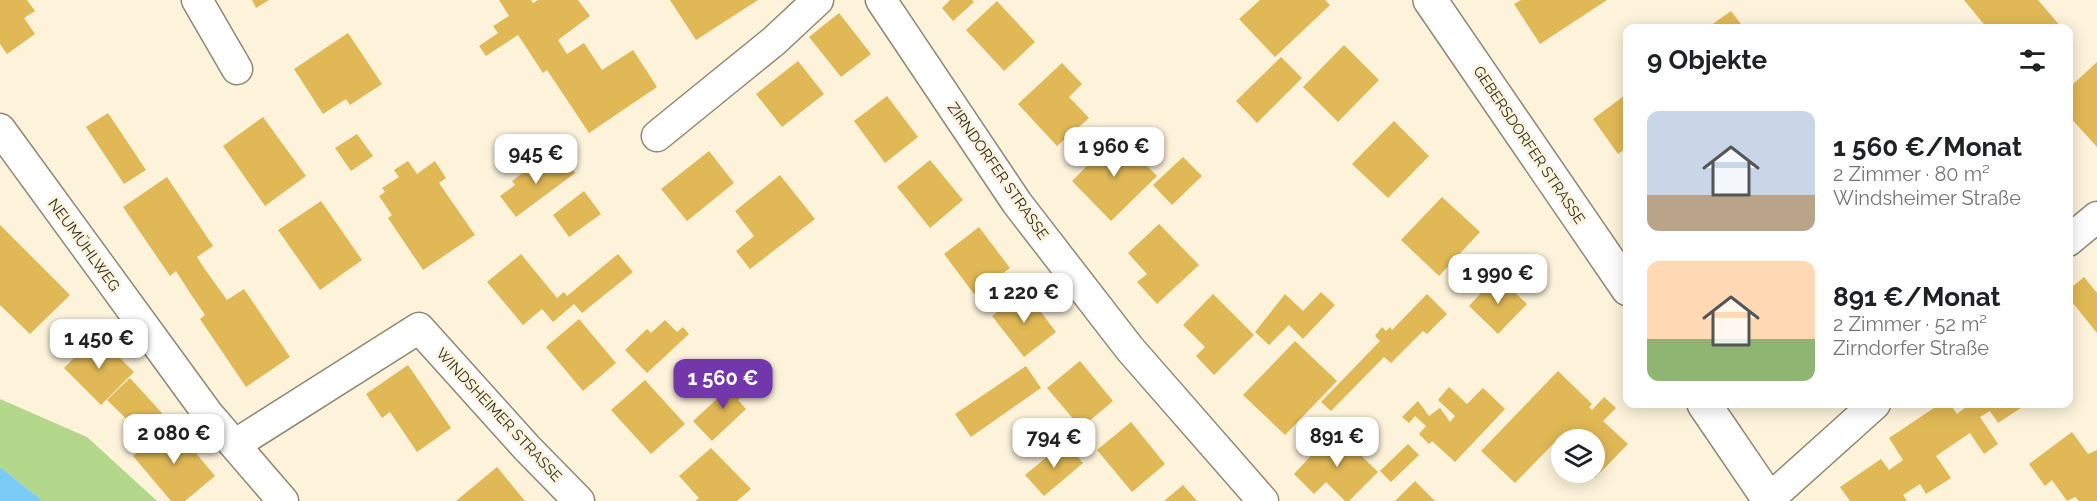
<!DOCTYPE html>
<html lang="de">
<meta charset="utf-8">
<style>
:root{--surface:#fff;--page:#f2f2f2;--text:#202124;--muted:#757577;--accent:#7337ac}
body{margin:0;font-family:Raleway,sans-serif;background:var(--page);color:var(--text);height:100vh;display:flex;flex-direction:column;font-size:22px;white-space:nowrap}
*{box-sizing:border-box;margin:0}
p{font-size:20px;color:var(--muted)}
.icon{flex:none;width:33px;height:33px;fill:none;stroke:currentColor;stroke-width:2;stroke-linecap:round;stroke-linejoin:round}
.map{position:relative;flex:1;overflow:hidden}
.panel{position:absolute;left:1623px;top:24px;width:450px;height:384px;display:flex;flex-direction:column;background:var(--surface);border-radius:12px;box-shadow:0 3px 15px #0003}
.panel>*{flex:none}
.buttons{position:absolute;left:1551px;top:429px;display:grid;gap:12px}
.buttons a{display:grid;place-items:center;width:54px;height:54px;border-radius:50%;background:var(--surface);box-shadow:0 3px 15px #0003;font-size:30px}
.price{position:absolute;translate:-50% -51px;padding:0 14px;border-radius:12px;background:#fff;color:#222;font-size:20px;line-height:39px;filter:drop-shadow(0 2px 3px #0008)}
.price::after{content:'';position:absolute;left:50%;top:36px;width:18px;height:14px;margin-left:-9px;background:inherit;clip-path:polygon(0 0,100% 0,50% 100%)}
.price.selected{background:var(--accent);color:#fff}
ul{padding:0;list-style:none}
li{display:flex;align-items:center;gap:18px;height:150px;padding:0 24px}
li span{display:grid;place-items:center;flex:none;width:168px;height:120px;border-radius:12px;color:#555}
li>.icon{margin-inline-start:auto}
span .icon{width:72px;height:72px;fill:#fffc;stroke-width:1}
li b{font-size:26px}
h2{display:flex;justify-content:space-between;align-items:center;height:72px;padding:0 24px;font-size:26px}
.map>svg:first-child{display:block}
.green{fill:#b3d78b}
.water{fill:#7accf7}
.building{fill:#e0b855}
.lines{fill:none;stroke-linecap:round;stroke-linejoin:round}
.minor-casing{stroke:#918772;stroke-width:33}
.secondary-casing{stroke:#918772;stroke-width:36}
.minor{stroke:#fff;stroke-width:30}
.secondary{stroke:#fff;stroke-width:33}
.labels{text-anchor:middle;stroke-width:5;stroke-linejoin:round;paint-order:stroke}
.street-label{font-size:15px;fill:#2e2b22;stroke:#fdf3db}
</style>
<div class="map">
<svg width="2097" height="501" viewBox="0 0 2097 501">
<rect width="100%" height="100%" fill="#fdf3db"/>
<path class="green" d="M0,399L87,437L157,501H43L0,467Z"/>
<path class="water" d="M0,467L43,501H0Z"/>
<g class="building">
<path d="M0,0H27L35,11L24,18L35,34L7,54L0,44Z"/>
<path d="M252,0H269L256,8Z"/>
<path d="M499,0H531L533,3L538,0H578L590,16L558,40L567,54L584,43L602,70L633,50L657,87L589,133L547,70L543,73L518,35L486,56L479,46L498,33L493,26L509,16Z"/>
<path d="M670,0H758L696,40Z"/>
<path d="M950,0H972L974,2L953,21L942,8Z"/>
<path d="M1260,0H1325L1330,5L1275,57L1239,19Z"/>
<path d="M1521,0H1607L1540,44L1514,4Z"/>
<path d="M1964,0H2038L2062,28H1987Z"/>
<path d="M997,1L1035,42L1004,71L966,30Z"/>
<path d="M1731,11L1744,28H1707Z"/>
<path d="M839,13L871,54L841,77L809,37Z"/>
<path d="M348,33L382,84L350,105L346,99L323,114L294,69Z"/>
<path d="M1344,45L1379,80L1338,122L1303,87Z"/>
<path d="M1281,57L1302,78L1257,123L1236,101Z"/>
<path d="M798,61L824,94L782,127L756,94Z"/>
<path d="M2097,62V147L2068,115V83L2071,86Z"/>
<path d="M1062,63L1082,84L1069,97L1089,118L1057,146L1018,104Z"/>
<path d="M1628,93V147L1618,154L1593,119Z"/>
<path d="M887,96L918,137L885,163L854,121Z"/>
<path d="M108,113L146,170L124,184L86,127Z"/>
<path d="M263,117L306,176L265,206L223,146Z"/>
<path d="M1394,121L1429,156L1388,198L1352,164Z"/>
<path d="M357,134L373,156L351,171L335,148Z"/>
<path d="M1117,136L1157,176L1111,221L1072,181Z"/>
<path d="M709,151L734,183L687,221L661,189Z"/>
<path d="M561,155L575,173L516,217L500,196L515,185L512,181L528,169L530,173L536,168L538,172Z"/>
<path d="M1183,157L1202,176L1172,205L1153,185Z"/>
<path d="M930,160L963,200L930,228L897,187Z"/>
<path d="M408,161L417,174L435,161L446,178L439,183L475,235L423,270L388,218L392,215L379,196L385,192L382,188L399,177L394,170Z"/>
<path d="M780,175L815,219L750,269L736,251L754,236L735,211Z"/>
<path d="M167,177L213,246L197,257L204,268L227,300L244,289L290,357L246,387L200,319L205,315L190,293L176,271L170,276L123,207Z"/>
<path d="M584,191L601,214L569,237L553,215Z"/>
<path d="M1442,197L1480,232L1439,276L1401,240Z"/>
<path d="M321,201L362,260L320,290L278,230Z"/>
<path d="M1159,224L1199,265L1157,304L1137,282L1147,274L1128,253Z"/>
<path d="M0,225L70,295L30,334L0,305Z"/>
<path d="M979,227L1010,268L974,294L944,254Z"/>
<path d="M521,254L557,298L564,292L567,296L618,254L633,272L582,313L574,304L553,322L542,309L523,325L487,282Z"/>
<path d="M1497,276L1527,304L1498,334L1469,306Z"/>
<path d="M2084,277L2097,293V333L2068,297V290Z"/>
<path d="M1025,291L1056,332L1024,357L992,316Z"/>
<path d="M1321,292L1335,305L1303,339L1289,325L1269,345L1255,332L1285,294L1303,311Z"/>
<path d="M1213,294L1254,335L1214,375L1196,356L1205,347L1183,325Z"/>
<path d="M1427,294L1447,314L1427,334L1423,331L1391,363L1384,357L1331,411L1321,402L1380,341L1375,336L1382,327L1386,331L1390,327L1392,330Z"/>
<path d="M579,319L616,363L583,391L546,347Z"/>
<path d="M665,320L677,332L683,327L689,334L647,373L625,350L647,329L651,333Z"/>
<path d="M97,335L134,372L101,405L64,368Z"/>
<path d="M1295,341L1337,381L1285,435L1243,395Z"/>
<path d="M1080,361L1113,401L1081,428L1047,388Z"/>
<path d="M408,365L451,428L417,452L390,412L382,418L366,394Z"/>
<path d="M1026,366L1041,388L971,437L955,414Z"/>
<path d="M1558,371L1592,404L1589,407L1592,410L1604,397L1616,408L1603,421L1628,444L1595,478L1589,472H1594V440H1562V446L1556,441L1515,483L1481,451Z"/>
<path d="M742,376L752,386L738,400L746,409L712,441L693,421Z"/>
<path d="M130,378L170,422L149,441L107,400Z"/>
<path d="M645,380L685,424L651,454L611,410Z"/>
<path d="M1449,387L1467,404L1483,388L1505,409L1455,462L1432,441L1429,444L1419,434L1426,426L1415,416L1409,423L1402,417L1418,401L1429,416L1440,408L1450,422L1455,416L1438,400Z"/>
<path d="M1940,404H1950L1957,414L1970,404H2027L1998,423L1990,411L1980,417L1998,444L1984,454L1970,433L1936,456L1951,478L1926,494L1920,484L1903,495L1907,501H1850L1840,487L1881,459L1889,470L1903,460L1889,438Z"/>
<path d="M1131,422L1165,464L1132,492L1097,450Z"/>
<path d="M171,423L215,476L185,501H171L133,456Z"/>
<path d="M1335,430L1378,472L1349,501H1345L1326,482L1314,494L1294,474Z"/>
<path d="M2072,432L2088,454L2097,450V501H2079L2075,497L2067,501L2052,480L2045,486L2029,464Z"/>
<path d="M1065,442L1083,463L1044,496L1025,475Z"/>
<path d="M1408,444L1419,455L1391,482L1380,471Z"/>
<path d="M711,448L751,489L737,501H695L699,498L679,476Z"/>
<path d="M497,467L525,501H456Z"/>
<path d="M1415,481L1435,501H1395Z"/>
<path d="M1183,485L1197,501H1164Z"/>
</g>
<g class="lines">
<g class="minor-casing">
<g id="minor">
<path d="M197,0L237,69"/>
<path d="M881,0L1017,203L1130,349L1263,501"/>
<path d="M0,129L208,414L283,501"/>
<path d="M657,136L774,41L818,0"/>
<path d="M2068,241L2097,217"/>
<path d="M236,444L419,328L527,448L579,501"/>
<path d="M1767,501L1875,404"/>
</g>
</g>
<g class="secondary-casing">
<g id="secondary">
<path d="M1430,0L1628,289"/>
<path d="M1704,404L1770,501"/>
</g>
</g>
<use href="#minor" class="minor"/>
<use href="#secondary" class="secondary"/>
</g>
<g class="labels">
<g class="street-label">
<text transform="translate(1529 145) rotate(56)" y="5">GEBERSDORFER STRASSE</text>
<text transform="translate(998 171) rotate(55)" y="5">ZIRNDORFER STRASSE</text>
<text transform="translate(84 245) rotate(54)" y="5">NEUMÜHLWEG</text>
<text transform="translate(499 415) rotate(47)" y="5">WINDSHEIMER STRASSE</text>
</g>
</g>
</svg>
<div class="buttons">
<a><svg class="icon" aria-label="layers" viewBox="0 0 24 24"><path d="M12 4l9 5-9 5-9-5zM3 14l9 5 9-5"/></svg></a>
</div>
<b class="price" style="left:1114px;top:178px">1 960 €</b>
<b class="price" style="left:536px;top:185px">945 €</b>
<b class="price" style="left:1498px;top:305px">1 990 €</b>
<b class="price" style="left:1024px;top:324px">1 220 €</b>
<b class="price" style="left:99px;top:370px">1 450 €</b>
<b class="price selected" style="left:723px;top:410px">1 560 €</b>
<b class="price" style="left:174px;top:465px">2 080 €</b>
<b class="price" style="left:1337px;top:468px">891 €</b>
<b class="price" style="left:1054px;top:469px">794 €</b>
<section class="panel">
<h2>9 Objekte<svg class="icon" aria-label="filters" viewBox="0 0 24 24"><path d="M4 7h16M4 17h16"/><circle cx="9" cy="7" r="2"/><circle cx="15" cy="17" r="2"/></svg></h2>
<ul>
<li><span style="background:linear-gradient(#c9d6e8 70%,#b9a48a 0)"><svg class="icon" aria-label="home" viewBox="0 0 24 24"><path d="M3 11l9-7 9 7M6 9v11h12V9"/></svg></span><div><b>1 560 €/Monat</b><p>2 Zimmer · 80 m²</p><p>Windsheimer Straße</p></div></li>
<li><span style="background:linear-gradient(#ffd9b3 65%,#8fb573 0)"><svg class="icon" aria-label="home" viewBox="0 0 24 24"><path d="M3 11l9-7 9 7M6 9v11h12V9"/></svg></span><div><b>891 €/Monat</b><p>2 Zimmer · 52 m²</p><p>Zirndorfer Straße</p></div></li>
</ul>
</section>
</div>
